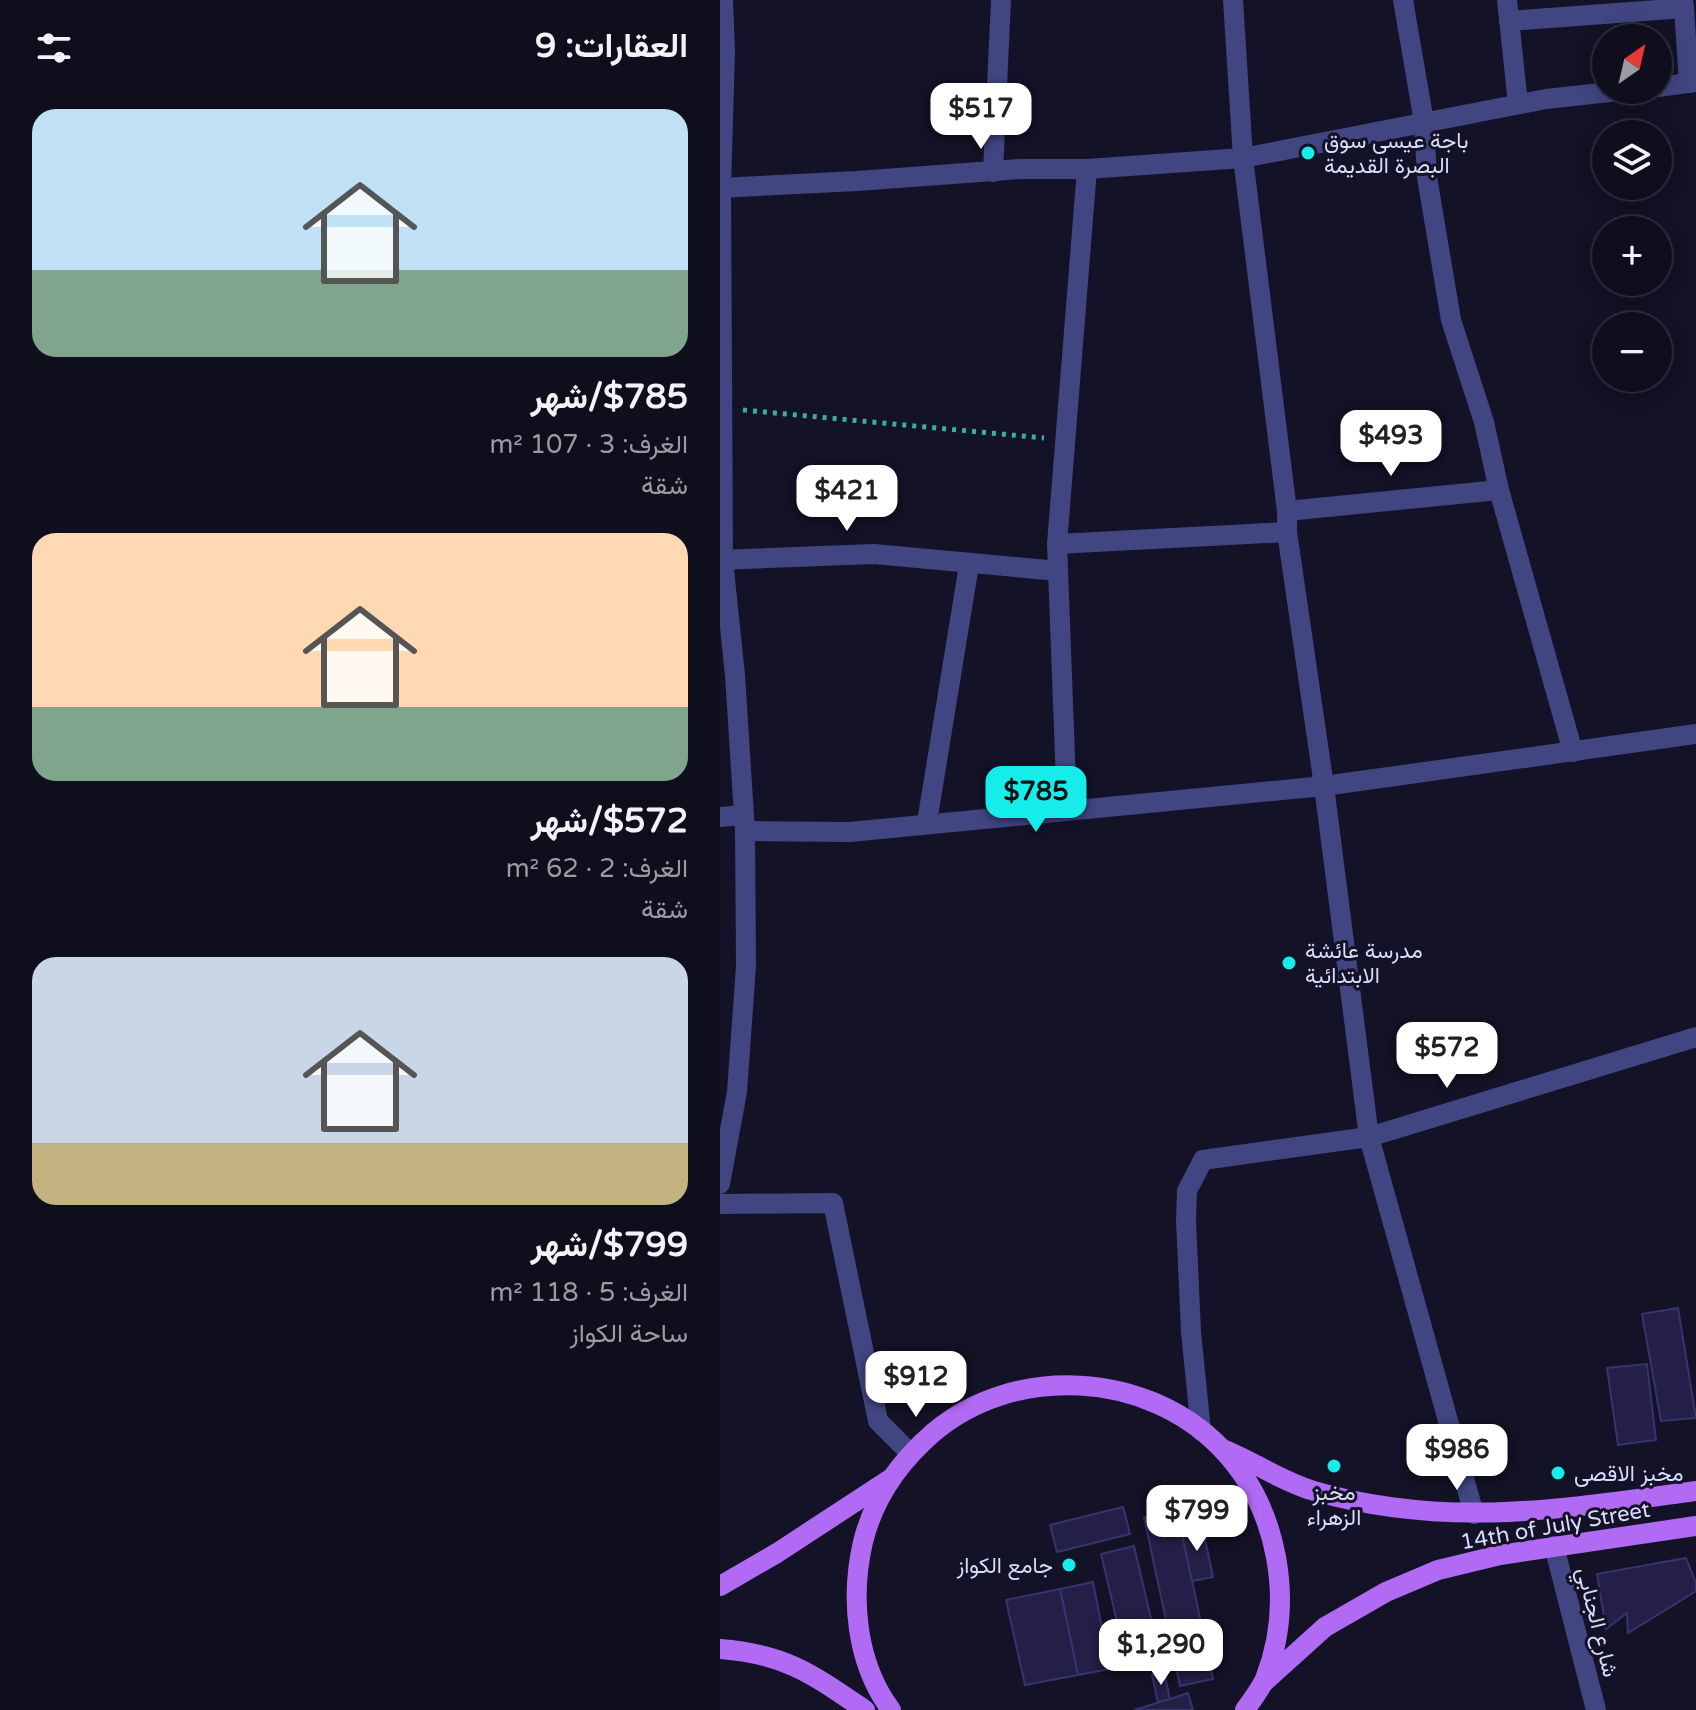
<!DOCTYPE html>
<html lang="ar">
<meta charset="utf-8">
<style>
:root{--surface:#0e0e1c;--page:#1c1c29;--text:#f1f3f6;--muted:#9b9ca3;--line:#2e2e3b;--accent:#16ecea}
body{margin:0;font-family:"Varela Round",Vazirmatn,sans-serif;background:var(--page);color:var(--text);direction:rtl;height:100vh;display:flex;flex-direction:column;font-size:30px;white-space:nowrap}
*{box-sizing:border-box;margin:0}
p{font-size:26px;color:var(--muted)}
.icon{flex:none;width:44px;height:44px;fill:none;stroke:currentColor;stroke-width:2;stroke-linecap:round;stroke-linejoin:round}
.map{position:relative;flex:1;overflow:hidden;direction:ltr}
.sheet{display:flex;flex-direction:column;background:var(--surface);width:720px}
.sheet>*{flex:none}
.needle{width:52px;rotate:34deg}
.buttons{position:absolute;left:872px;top:24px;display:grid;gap:16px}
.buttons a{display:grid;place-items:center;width:80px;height:80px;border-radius:50%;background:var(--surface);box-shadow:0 4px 20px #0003,0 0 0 2px var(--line);font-size:40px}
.price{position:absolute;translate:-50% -68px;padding:0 18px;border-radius:16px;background:#fff;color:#222;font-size:26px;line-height:52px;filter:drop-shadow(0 2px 4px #0008)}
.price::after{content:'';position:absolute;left:50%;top:48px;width:24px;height:18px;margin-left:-12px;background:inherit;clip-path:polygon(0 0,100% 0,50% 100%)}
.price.current{background:var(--accent);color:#111}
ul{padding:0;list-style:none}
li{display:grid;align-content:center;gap:16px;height:424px;padding:0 32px}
li span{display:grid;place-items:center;height:248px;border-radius:24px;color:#555}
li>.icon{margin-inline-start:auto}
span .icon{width:144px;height:144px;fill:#fffc;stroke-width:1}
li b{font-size:34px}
h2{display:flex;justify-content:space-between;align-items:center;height:96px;padding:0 32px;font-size:34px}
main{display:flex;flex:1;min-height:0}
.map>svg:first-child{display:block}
.building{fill:#231f46;stroke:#383370;stroke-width:2}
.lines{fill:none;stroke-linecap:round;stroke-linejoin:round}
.path{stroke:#3ab09c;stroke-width:5;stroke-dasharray:4 6;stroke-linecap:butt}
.minor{stroke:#414582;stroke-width:20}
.major{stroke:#b16af3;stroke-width:20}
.poi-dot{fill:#16ecea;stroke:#131226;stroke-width:3}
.labels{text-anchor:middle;stroke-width:6;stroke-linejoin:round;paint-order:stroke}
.poi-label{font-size:22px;fill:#dadafc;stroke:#131226;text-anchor:start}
.street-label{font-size:22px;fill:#dadafc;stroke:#131226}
</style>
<main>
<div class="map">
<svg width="976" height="1710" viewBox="0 0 976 1710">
<rect width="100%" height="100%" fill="#131226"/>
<g class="building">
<path d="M958,1308L976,1418L941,1421L922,1314Z"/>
<path d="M927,1364L936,1440L898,1445L887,1368Z"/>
<path d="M403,1507L410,1534L337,1552L330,1525Z"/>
<path d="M457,1510L493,1679L460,1686L424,1517Z"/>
<path d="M482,1525L493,1577L472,1581L461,1530Z"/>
<path d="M414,1546L433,1627L418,1631L420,1640L409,1643L405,1629L399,1630L381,1554Z"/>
<path d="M966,1558L976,1583V1591L908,1633L907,1613L886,1629L877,1574Z"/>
<path d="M373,1582L390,1669L358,1675L340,1589Z"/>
<path d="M340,1589L358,1675L305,1685L286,1600Z"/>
<path d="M444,1672L450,1699L438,1702L432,1675Z"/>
<path d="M468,1693L473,1710H414L450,1699Z"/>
</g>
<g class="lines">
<path class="path" d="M23,410L324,438"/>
<g class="minor">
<path d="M513,0L523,158L567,511V532L604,786L649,1137L754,1514"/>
<path d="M683,0L704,122L707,177L731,320L764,422L779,490L853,752"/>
<path d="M787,0L798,104"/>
<path d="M964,8L969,83"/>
<path d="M789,21L964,8L963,0"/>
<path d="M938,87L976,82"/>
<path d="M273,172L281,0"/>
<path d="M0,188L137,181L300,169H367L523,158L826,99L908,90"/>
<path d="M567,511L779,490"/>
<path d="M337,544L567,532"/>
<path d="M0,560L154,554L338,571"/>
<path d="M347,809L337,544L367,169"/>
<path d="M0,817L23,815"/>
<path d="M207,822L249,565"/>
<path d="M25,831L130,832L604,786L976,734"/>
<path d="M0,1184L17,1092L26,966L25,831L15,675L3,560L1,188L5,51L3,0"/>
<path d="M0,1204L113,1203L158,1421L190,1453"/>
<path d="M481,1431L471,1332L466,1220L467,1191L483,1160L649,1137L976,1037"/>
<path d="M834,1546L876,1710"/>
</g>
<g class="major">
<path d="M505,1450C534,1462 563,1482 594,1491C727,1529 843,1509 976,1491"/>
<path d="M0,1586L57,1553L170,1479"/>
<path d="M0,1649C66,1654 92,1674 145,1710"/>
<path d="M544,1682L605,1627L666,1592L718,1570L780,1555L976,1526"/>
<path d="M171,1710C136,1663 130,1598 143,1542C154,1497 179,1462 214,1432C295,1364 427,1371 501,1448C559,1508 575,1602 545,1679C540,1690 532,1700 525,1710"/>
</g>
</g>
<g class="poi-dot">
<circle cx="588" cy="153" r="8"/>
<circle cx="569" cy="963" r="8"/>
<circle cx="614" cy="1466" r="8"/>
<circle cx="838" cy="1473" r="8"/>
<circle cx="349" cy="1565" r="8"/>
</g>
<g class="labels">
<g class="poi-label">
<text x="604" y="148">باجة عيسى سوق<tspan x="604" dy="25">البصرة القديمة</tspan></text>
<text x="585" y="958">مدرسة عائشة<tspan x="585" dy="25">الابتدائية</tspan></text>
<text x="854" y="1481">مخبز الاقصى</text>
<text x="614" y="1500" text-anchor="middle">مخبز<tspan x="614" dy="25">الزهراء</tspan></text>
<text x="333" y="1573" text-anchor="end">جامع الكواز</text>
</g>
<g class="street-label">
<text transform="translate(835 1525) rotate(-10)" y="8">14th of July Street</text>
<text transform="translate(878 1622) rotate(76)" y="8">شارع الجنابي</text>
</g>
</g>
</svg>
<div class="buttons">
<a><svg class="needle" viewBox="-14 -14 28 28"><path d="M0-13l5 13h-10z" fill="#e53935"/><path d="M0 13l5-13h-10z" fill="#9b9ca3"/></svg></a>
<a><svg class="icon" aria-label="layers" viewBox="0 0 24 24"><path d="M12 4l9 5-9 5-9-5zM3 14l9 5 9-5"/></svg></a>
<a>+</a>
<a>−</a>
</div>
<b class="price" style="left:261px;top:151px">$517</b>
<b class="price" style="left:671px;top:478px">$493</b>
<b class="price" style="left:127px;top:533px">$421</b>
<b class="price current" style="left:316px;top:834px">$785</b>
<b class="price" style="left:727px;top:1090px">$572</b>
<b class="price" style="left:196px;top:1419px">$912</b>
<b class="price" style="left:737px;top:1492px">$986</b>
<b class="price" style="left:477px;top:1553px">$799</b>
<b class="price" style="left:441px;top:1687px">$1,290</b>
</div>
<section class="sheet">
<h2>العقارات: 9<svg class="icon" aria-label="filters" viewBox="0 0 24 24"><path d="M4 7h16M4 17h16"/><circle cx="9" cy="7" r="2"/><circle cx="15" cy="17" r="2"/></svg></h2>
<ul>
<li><span style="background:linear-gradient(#bfe0f5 65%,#7fa58c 0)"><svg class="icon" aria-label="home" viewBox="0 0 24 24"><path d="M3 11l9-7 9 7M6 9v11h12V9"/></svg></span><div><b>$785/شهر</b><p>الغرف: 3 · 107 m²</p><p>شقة</p></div></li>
<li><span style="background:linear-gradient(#ffd9b3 70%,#7fa58c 0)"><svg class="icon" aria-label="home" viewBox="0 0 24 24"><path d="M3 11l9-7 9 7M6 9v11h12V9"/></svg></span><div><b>$572/شهر</b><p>الغرف: 2 · 62 m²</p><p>شقة</p></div></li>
<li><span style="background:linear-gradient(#c9d6e8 75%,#c2b280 0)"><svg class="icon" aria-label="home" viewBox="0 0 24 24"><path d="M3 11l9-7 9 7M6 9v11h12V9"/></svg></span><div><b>$799/شهر</b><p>الغرف: 5 · 118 m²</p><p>ساحة الكواز</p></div></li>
</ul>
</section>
</main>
